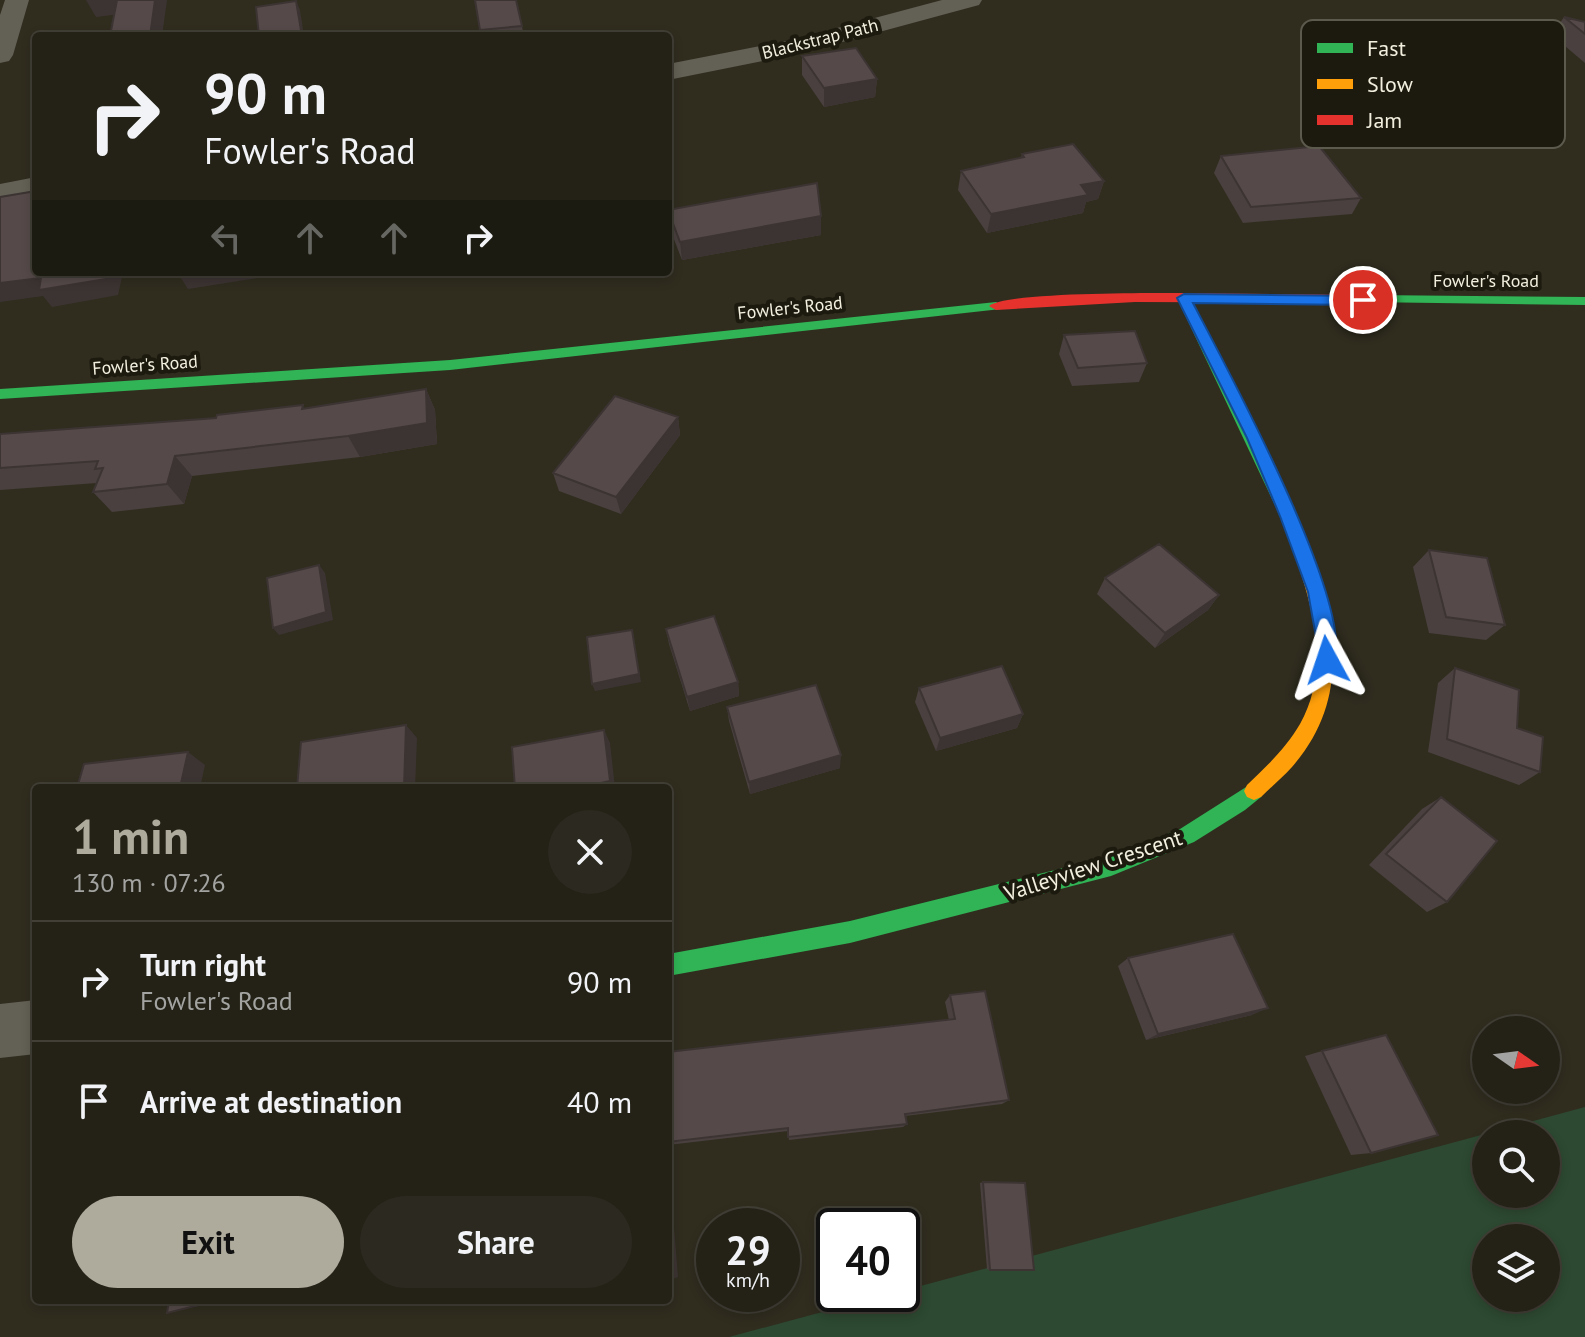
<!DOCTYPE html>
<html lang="en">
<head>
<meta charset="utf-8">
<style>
  :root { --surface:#242217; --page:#2c2a20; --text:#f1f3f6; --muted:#a3a4a1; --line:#413f36; --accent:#aeab9c }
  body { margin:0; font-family:"PT Sans",sans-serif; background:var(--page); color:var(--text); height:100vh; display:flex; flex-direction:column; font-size:30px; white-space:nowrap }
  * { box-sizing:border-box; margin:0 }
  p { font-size:26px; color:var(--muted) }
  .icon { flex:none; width:44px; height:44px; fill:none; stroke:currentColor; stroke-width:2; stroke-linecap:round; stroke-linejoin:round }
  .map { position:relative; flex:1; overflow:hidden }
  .details { position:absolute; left:32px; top:784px; width:640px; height:520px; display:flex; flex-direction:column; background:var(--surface); border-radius:8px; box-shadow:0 4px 12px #0003,0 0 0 2px var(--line) }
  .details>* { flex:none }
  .guide { position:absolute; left:32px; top:32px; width:640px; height:244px; border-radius:8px; box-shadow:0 4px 12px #0003,0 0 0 2px var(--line); background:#242217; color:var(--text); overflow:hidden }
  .needle { width:52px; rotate:104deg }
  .fabs { position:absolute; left:1472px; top:1016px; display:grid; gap:16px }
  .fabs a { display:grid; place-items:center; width:88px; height:88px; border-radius:50%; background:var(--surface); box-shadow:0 4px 12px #0003,0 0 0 2px var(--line); font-size:40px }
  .speed { position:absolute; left:696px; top:1208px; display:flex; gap:16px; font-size:40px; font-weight:700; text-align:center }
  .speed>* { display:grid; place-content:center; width:104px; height:104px; border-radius:50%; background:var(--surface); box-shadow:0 4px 12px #0003,0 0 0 2px var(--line); line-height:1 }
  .speed small { font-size:20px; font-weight:400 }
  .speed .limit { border:4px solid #111; border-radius:12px; background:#fff; color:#111 }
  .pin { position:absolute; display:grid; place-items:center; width:68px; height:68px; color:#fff; margin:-34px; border:4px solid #fff; border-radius:50%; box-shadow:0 2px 8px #0007 }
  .me { position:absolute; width:88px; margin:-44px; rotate:355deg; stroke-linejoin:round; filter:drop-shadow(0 0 6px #0008) }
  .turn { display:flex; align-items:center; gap:28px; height:168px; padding:0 40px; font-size:36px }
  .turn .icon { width:104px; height:104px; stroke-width:2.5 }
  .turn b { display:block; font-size:56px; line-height:68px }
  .lanes { display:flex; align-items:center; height:76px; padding:0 40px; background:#0003; justify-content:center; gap:40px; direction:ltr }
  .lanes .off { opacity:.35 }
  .round { display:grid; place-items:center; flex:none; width:84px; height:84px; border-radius:42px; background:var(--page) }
  .overview { display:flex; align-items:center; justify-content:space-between; height:136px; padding:0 40px }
  h1 { font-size:48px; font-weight:700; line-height:60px; color:var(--accent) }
  .button { display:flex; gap:16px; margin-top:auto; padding:16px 40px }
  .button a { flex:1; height:92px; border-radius:48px; background:var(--accent); color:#111; font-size:32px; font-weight:700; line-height:92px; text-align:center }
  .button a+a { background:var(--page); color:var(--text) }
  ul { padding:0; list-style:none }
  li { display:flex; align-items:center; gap:24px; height:120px; padding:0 40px; border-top:2px solid var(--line) }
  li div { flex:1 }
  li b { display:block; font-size:30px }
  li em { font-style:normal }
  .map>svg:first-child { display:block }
  .green { fill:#2d4931; fill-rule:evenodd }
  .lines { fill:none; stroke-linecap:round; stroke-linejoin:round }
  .street { fill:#636055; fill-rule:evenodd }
  .fast { fill:#30b455; fill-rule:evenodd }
  .slow { fill:#ff9f0a; fill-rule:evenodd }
  .jam { fill:#e5322d; fill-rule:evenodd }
  .wall { fill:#49403f }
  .shaded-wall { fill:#3c3433 }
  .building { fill:#554a49; stroke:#3c3433; stroke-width:2 }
  .route { fill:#1a73e8; stroke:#114b97; stroke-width:2 }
  .labels { text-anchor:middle; stroke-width:8; stroke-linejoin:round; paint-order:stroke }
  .far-street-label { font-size:18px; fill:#f2efdf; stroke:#1c1a0e }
  .street-label { font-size:22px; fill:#f2efdf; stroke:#1c1a0e }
  .key { fill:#1c1a0e; stroke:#5c5a4d; stroke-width:2 }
  .key-label { font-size:22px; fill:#f2efdf }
</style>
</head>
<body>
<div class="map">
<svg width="1585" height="1337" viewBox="0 0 1585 1337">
  <rect width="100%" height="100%" fill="#302d1f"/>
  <path class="green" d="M1585,1107V1337H729L889,1294H902V1291ZM1486,1134H1546V1194H1486ZM1486,1238H1546V1298H1486Z"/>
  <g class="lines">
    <path class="street" d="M5,0H29L13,55L9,61L0,63V15Z
      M942,0H982L979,5L798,54L668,80V64L796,39Z
      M36,177V195L0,202V184Z
      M36,1000V1054L0,1058V1004Z"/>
    <path class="fast" d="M1184,294L1191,298L1296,516L1294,520L1288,522L1280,516L1177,298Z
      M1370,295L1585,297V305L1365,302L1363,299Z
      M996,302L1003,306L1001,309L450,370L0,399V389L450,360Z
      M1254,782L1261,785L1264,791L1261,797L1245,810L1194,842L1111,876L850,943L668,976V954L850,921L1111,856L1180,829Z"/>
    <path class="slow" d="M1288,510L1296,516C1330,601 1360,689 1292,767C1282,778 1271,787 1261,797L1254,800L1247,797L1244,791L1247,785C1267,766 1286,748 1300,724C1337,659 1304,579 1280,516Z"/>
    <path class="jam" d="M1182,293L1370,295L1377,299L1370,303L1135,302L996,310L989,306C1006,292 1151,293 1182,293Z"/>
  </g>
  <path class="wall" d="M516,0L524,36H482L480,30Z
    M1564,17L1585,22V63L1552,35Z
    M802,56L877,79L875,97L824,107L802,75Z
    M1022,154L1104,181L1098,199L1086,202L1083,213L987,233L958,190L961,171L1021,158Z
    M1221,156L1361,198L1352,214L1243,223L1214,173Z
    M668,210L821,216V235L682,260L670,229Z
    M1064,335L1147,363L1139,382L1072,386L1059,354Z
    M426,389L435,410L437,444L360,457L192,476L184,504L112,512L93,492L97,483L0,490V434L216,418L305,409Z
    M678,417L680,435L621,514L559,491L553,473Z
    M1429,550L1505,625L1486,640L1429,633L1413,567Z
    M1105,578L1219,595L1208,610L1155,648L1097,594Z
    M666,629L738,682L739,696L690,711L669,644Z
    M1455,668L1517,728L1540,772L1519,785L1428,752L1438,683Z
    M919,688L1023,714L1017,728L936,751L915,702Z
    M727,707L840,768L750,794L729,721Z
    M1441,797L1447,902L1427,912L1369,865L1422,809Z
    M1128,958L1252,1015L1146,1040L1118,966Z
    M950,995L1009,1100L1002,1104L905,1116L907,1124L903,1127L789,1140L788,1131L668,1145V1052L949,1020L945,1002Z
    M1322,1051L1371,1153L1351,1155L1305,1056Z
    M983,1182L990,1270L987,1269L980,1183Z"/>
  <path class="shaded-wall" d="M86,0H121L128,13L96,17Z
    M155,0H167L162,36H150Z
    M296,1L300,10L304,36H302Z
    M877,79L875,97L824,107V88Z
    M1104,181L1098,199L1086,202L1083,213L987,233L991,214L1081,185Z
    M821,216V235L682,260L680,242Z
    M108,272H123L118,295L52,307L43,296L0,302V283Z
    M177,272H270V276L188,289Z
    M426,389L435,410L437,444L360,457L348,436Z
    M678,417L680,435L621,514L616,497Z
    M175,456L192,476L184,504L167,484Z
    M319,565L325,573L333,620L279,635L273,628Z
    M1219,595L1208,610L1155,648L1165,633Z
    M632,630L641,682L595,691L592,684Z
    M738,682L739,696L690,711L687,697Z
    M1023,714L1017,728L936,751L940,738Z
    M406,725L417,738L415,788H404Z
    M604,730L610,743L615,788H579Z
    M188,752L205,765L200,788H180Z
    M841,755L840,768L750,794L749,782Z
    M1268,1008L1252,1015L1146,1040L1158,1034Z
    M668,1190H671L678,1277L673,1279L668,1214Z
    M219,1300H224L167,1313Z"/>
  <path class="building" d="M117,0H155L150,36H110Z
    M475,0H516L522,26L480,30Z
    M296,1L302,36H259L256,7Z
    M1564,17L1585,22V34Z
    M856,48L877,79L824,88L802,56Z
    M1073,144L1104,181L1081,185L1088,195L991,214L961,171L1024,157L1022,154Z
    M1319,146L1361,198L1251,207L1221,156Z
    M817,183L821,216L680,242L668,210Z
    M36,191V272H108L106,279L39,290L41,278L0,283V197Z
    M1135,331L1147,363L1078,368L1064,335Z
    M426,389L427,423L348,436L175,456L167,484L93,492L103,468L95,469L98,461L0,468V434L216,418L217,415L303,405L302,409Z
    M615,396L678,417L616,497L553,473Z
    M1159,544L1219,595L1165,633L1105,578Z
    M1429,550L1487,558L1505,625L1446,617Z
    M319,565L326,612L273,628L267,578Z
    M714,616L738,682L687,697L666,629Z
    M632,630L639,674L592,684L587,637Z
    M1002,666L1023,714L940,738L919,688Z
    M1455,668L1519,690L1517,728L1543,737L1540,772L1447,739Z
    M816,685L841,755L749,782L727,707Z
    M406,725L404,788H297L301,742Z
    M604,730L610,781L579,788H515L512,747Z
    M188,752L180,788H77L84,764Z
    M1441,797L1497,841L1447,902L1386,854Z
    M1233,934L1268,1008L1158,1034L1128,958Z
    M985,991L1009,1100L905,1114L907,1124L788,1137V1128L668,1142V1052L955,1019L950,995Z
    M1386,1035L1438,1135L1371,1153L1322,1051Z
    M983,1182L1025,1183L1034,1270H990Z
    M668,1214L673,1279L668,1280Z
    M169,1300H219L167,1313Z"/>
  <path class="route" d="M1184,294L1363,296L1370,300L1363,305L1193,303C1223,361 1359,611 1333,665H1321L1308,592L1280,516L1247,438L1177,298Z"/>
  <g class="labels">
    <g class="far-street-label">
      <text transform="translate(820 39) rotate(-14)" y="6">Blackstrap Path</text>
      <text x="1486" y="287">Fowler's Road</text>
      <text transform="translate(790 308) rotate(-6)" y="6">Fowler's Road</text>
      <text transform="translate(145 365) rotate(-4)" y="6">Fowler's Road</text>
    </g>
    <g class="street-label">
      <text transform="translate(1093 865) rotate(-18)" y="8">Valleyview Crescent</text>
    </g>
  </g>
  <rect x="1301" y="20" width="264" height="128" rx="12" class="key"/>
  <rect x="1317" y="43" width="36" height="10" fill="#30b455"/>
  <rect x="1317" y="79" width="36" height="10" fill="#ff9f0a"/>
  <rect x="1317" y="115" width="36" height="10" fill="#e5322d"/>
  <g class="key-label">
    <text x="1367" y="56">Fast</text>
    <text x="1367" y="92">Slow</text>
    <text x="1367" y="128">Jam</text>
  </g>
</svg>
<div class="fabs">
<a><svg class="needle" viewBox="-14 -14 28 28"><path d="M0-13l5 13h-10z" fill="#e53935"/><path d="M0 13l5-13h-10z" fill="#a3a4a1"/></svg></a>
<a><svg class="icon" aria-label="search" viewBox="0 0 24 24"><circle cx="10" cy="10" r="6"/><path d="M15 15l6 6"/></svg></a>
<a><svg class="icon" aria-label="layers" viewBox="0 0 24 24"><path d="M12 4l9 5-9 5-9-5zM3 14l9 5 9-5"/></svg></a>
</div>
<div class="speed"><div>29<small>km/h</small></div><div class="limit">40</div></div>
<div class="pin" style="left:1363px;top:300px;background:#d93025"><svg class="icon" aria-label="arrive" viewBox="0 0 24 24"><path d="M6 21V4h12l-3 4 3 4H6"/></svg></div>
<svg class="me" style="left:1327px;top:660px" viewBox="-20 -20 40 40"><path d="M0-17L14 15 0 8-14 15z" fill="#1a73e8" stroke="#fff" stroke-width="4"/></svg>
<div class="guide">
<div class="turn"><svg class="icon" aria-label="right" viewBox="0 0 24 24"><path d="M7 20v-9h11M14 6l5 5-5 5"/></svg><div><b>90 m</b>Fowler's Road</div></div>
<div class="lanes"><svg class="icon off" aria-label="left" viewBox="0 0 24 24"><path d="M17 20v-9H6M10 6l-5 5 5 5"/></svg><svg class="icon off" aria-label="ahead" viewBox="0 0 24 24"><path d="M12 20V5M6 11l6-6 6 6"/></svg><svg class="icon off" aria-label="ahead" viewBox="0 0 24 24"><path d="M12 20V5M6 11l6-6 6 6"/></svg><svg class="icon" aria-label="right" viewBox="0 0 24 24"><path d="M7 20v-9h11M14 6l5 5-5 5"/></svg></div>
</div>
<section class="details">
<div class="overview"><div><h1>1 min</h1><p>130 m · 07:26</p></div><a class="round"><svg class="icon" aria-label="close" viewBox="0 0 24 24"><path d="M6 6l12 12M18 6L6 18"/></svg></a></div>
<ul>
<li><svg class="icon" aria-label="right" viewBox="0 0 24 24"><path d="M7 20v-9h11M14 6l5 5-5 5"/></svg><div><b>Turn right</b><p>Fowler's Road</p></div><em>90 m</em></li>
<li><svg class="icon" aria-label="arrive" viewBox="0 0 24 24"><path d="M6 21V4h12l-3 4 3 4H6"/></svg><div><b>Arrive at destination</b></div><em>40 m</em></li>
</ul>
<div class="button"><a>Exit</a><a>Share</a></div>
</section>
</div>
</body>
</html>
